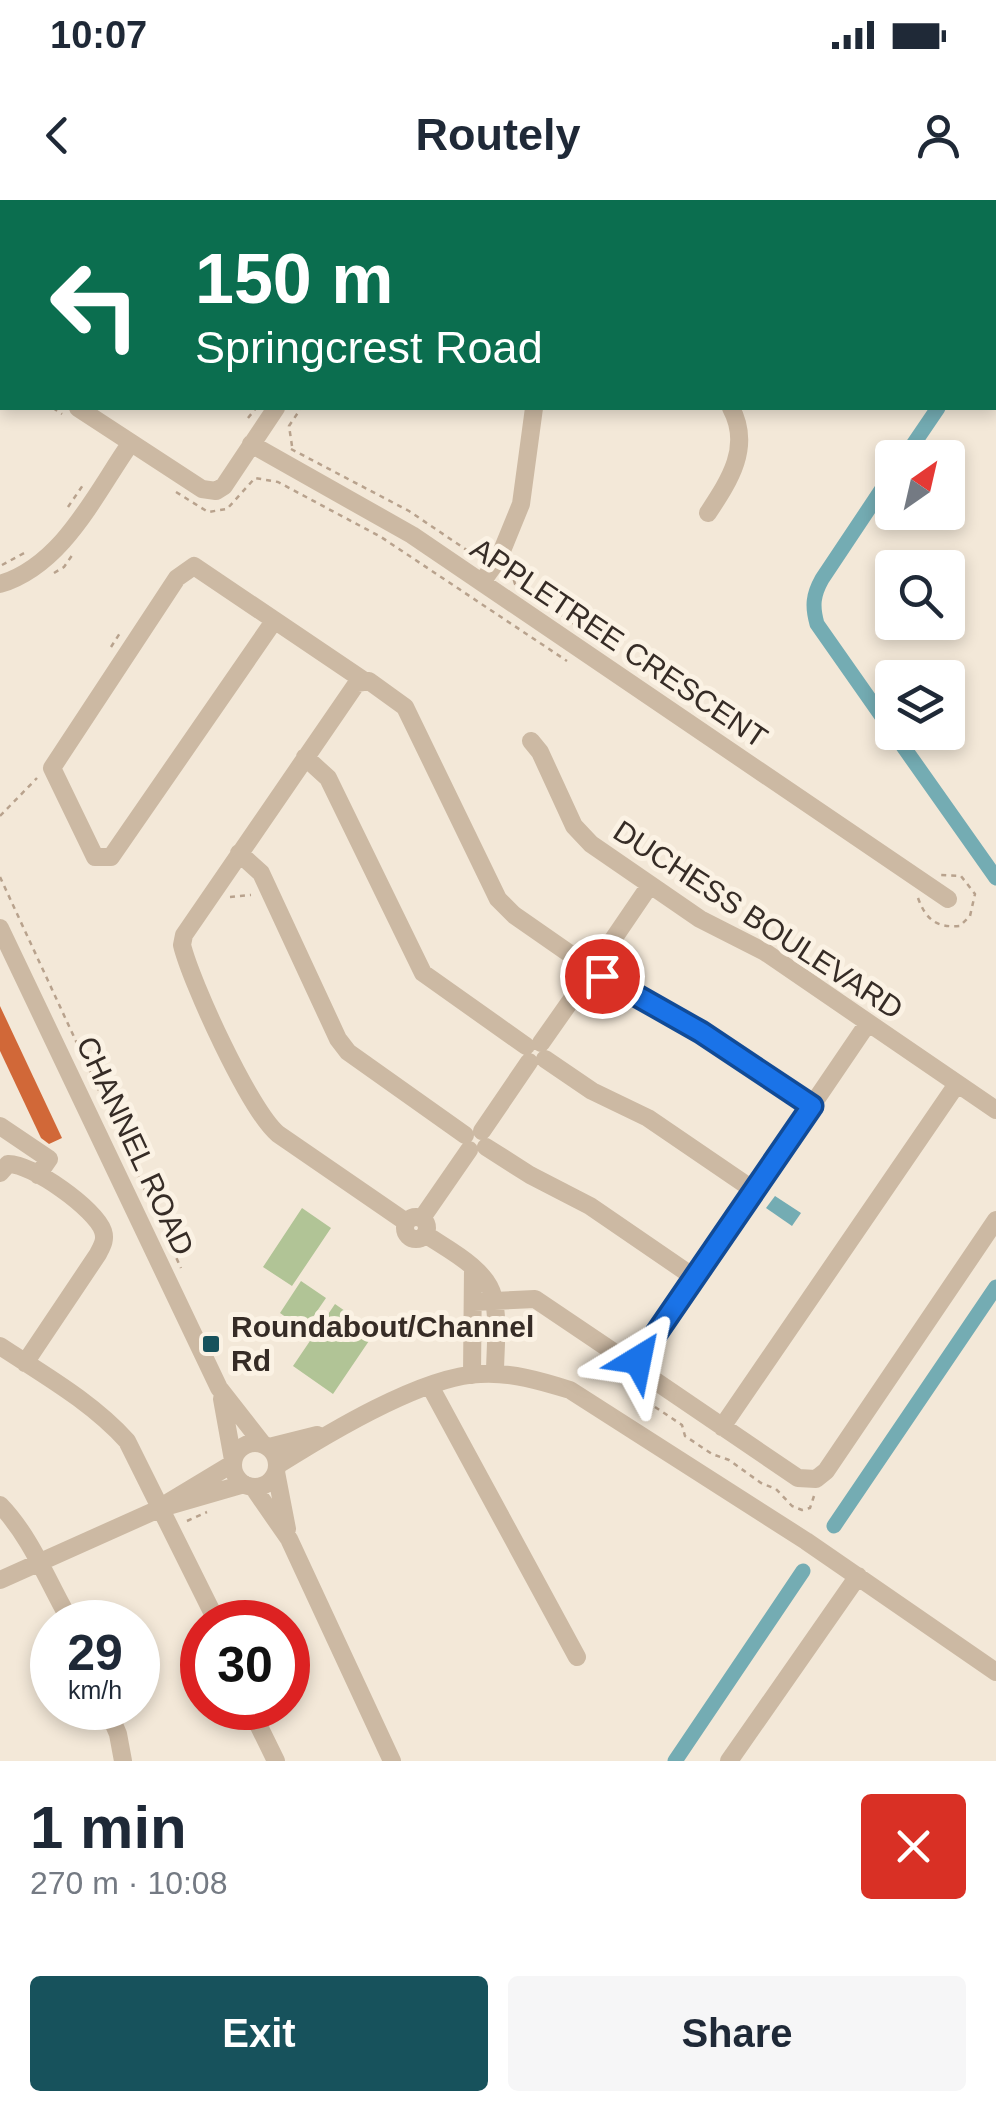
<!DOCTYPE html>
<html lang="en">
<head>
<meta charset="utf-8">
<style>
  :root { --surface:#fff; --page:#f6f6f7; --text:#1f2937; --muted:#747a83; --accent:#17525c }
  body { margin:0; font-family:Helvetica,sans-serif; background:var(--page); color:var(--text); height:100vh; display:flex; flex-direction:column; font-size:38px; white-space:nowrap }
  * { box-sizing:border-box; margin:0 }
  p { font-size:32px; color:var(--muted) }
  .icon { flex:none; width:55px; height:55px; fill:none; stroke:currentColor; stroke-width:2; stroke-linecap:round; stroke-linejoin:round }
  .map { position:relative; height:1561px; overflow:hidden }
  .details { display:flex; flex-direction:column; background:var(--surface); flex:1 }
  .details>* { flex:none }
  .top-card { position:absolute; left:0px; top:0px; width:998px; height:210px; box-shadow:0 5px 15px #0003; background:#0b6e4f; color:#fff; overflow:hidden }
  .needle { width:65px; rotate:34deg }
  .tools { position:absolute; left:875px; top:240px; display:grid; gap:20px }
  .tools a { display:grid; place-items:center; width:90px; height:90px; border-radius:10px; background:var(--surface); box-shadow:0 5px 15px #0003; font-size:50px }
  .speed { position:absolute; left:30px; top:1400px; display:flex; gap:20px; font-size:50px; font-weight:700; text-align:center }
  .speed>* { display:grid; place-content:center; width:130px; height:130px; border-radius:50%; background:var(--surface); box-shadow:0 5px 15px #0003; line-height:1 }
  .speed small { font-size:25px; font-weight:400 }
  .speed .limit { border:15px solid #d22; background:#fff; color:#111 }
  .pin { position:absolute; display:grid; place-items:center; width:85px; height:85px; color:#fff; margin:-42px; border:5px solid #fff; border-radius:50%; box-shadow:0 2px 10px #0007 }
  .me { position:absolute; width:110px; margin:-55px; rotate:35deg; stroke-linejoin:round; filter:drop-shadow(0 0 8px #0008) }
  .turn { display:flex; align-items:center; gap:35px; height:210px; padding:0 30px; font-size:45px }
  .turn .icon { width:130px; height:130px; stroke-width:2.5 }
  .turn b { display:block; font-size:70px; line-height:85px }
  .round { display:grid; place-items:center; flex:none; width:105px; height:105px; border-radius:10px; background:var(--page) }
  .head { display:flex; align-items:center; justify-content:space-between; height:170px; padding:0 30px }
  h1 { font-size:60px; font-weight:700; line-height:75px }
  .cta { display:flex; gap:20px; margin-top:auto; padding:20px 30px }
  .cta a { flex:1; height:115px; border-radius:10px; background:var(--accent); color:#fff; font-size:40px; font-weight:700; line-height:115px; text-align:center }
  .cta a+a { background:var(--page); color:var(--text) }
  .status { display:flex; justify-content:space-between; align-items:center; height:70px; padding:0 50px; background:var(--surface); direction:ltr }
  .status svg { height:28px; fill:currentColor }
  header { display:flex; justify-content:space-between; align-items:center; height:130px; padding:0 30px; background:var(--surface); font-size:45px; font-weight:700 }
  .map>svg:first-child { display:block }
  .green { fill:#b1c496 }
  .water { fill:#74acb3 }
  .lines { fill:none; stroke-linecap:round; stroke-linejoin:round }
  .canal { stroke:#74acb3; stroke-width:15 }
  .building { fill:#d16838 }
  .path { stroke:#b8a28d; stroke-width:2.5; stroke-dasharray:5 5; stroke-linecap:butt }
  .minor { stroke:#ccb9a3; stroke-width:18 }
  .route-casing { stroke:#114b97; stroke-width:25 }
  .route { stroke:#1a73e8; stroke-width:18 }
  .poi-dot { fill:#17525c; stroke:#fbf2e4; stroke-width:4 }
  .labels { text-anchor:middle; stroke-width:10; stroke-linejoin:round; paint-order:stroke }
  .street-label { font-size:30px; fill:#362c26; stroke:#fbf2e4 }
  .poi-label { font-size:30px; font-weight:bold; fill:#362c26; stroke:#fbf2e4; text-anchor:start }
</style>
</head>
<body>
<div class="status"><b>10:07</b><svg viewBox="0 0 49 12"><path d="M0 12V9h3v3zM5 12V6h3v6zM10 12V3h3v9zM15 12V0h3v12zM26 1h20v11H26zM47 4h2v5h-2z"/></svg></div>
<header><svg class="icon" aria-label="back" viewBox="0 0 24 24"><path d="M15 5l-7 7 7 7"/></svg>Routely<svg class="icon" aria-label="person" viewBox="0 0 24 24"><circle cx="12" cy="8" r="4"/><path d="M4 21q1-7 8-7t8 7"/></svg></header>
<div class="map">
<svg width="996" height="1561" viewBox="0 0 996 1561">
  <rect width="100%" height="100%" fill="#f3e8d8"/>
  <path class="green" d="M302,1008L331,1028L292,1086L263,1067Z
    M301,1081L326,1098L304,1130L280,1113Z
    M335,1104L375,1132L333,1194L293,1166Z"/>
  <path class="water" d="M775,996L801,1013L792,1026L766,1008Z"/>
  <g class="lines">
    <path class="canal" d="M995,123L996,121
      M904,258L938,208
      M892,274L822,379C813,395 812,406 817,424L892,531
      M893,532L996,678
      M834,1326L996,1087
      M675,1561L803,1371"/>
  </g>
  <path class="building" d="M0,806L62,938L49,944L41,938L0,851Z"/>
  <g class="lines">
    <path class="path" d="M758,0L761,2
      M176,2L178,0
      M390,2L392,0
      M440,2L442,0
      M671,2L673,0
      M948,2L950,0
      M0,99L2,103
      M0,149L2,152
      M53,208L62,214
      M248,218L256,208
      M292,246L289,226L301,208
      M291,249L409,311L477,357
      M176,292L208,312L227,309L255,278L278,282L381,337L567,461
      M68,307L83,285
      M2,365L26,352
      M511,370L515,384L592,436
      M54,373L64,367L73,354
      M111,447L120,433
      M0,616L37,578
      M0,677L181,1068
      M230,697L251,695
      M918,698C926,720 937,728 960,726L970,716L975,694L961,676L940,675
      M644,1192L646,1201L682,1225L685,1236L712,1254L729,1260L761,1283L776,1289L792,1306L802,1310L810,1308L814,1296
      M187,1321L207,1312"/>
    <path class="minor" d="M789,0L792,2
      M413,2L415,0
      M652,2L654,0
      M929,2L931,0
      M0,128L2,132
      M78,208L202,289L216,291L224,286L276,208
      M251,244L412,335L948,699
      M708,313C729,281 752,247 731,208
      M482,382L499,358L521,304L534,208
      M0,384C63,365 95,294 130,244
      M274,421L111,657H95L52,568L177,378L194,366C250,404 306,442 363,480
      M531,541L540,552L574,626L591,644L700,719L765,752L996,910
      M305,557L328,578L423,773L526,846
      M239,653L261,673L338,839L348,852L465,935
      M0,728L219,1188L262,1243
      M599,760L650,685
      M602,776L701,832L812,907
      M541,843L586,779
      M545,859L592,891L648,918L755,991
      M0,926L49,959L38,975
      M482,931L529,862
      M486,947L530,975L590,1006L695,1078
      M0,973L8,964C31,963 96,1009 103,1031C106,1040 102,1046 98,1054L25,1163
      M405 1028a11 11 0 1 1 22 0a11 11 0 1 1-22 0Z
      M422,1018L469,950
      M406,1022L278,934C250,911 191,782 182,745L184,735L357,483L369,481L405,507L498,699L514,715L583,763
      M425,1034C447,1049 486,1068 493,1096C499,1120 495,1150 495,1174
      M474,1102L535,1099L624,1159L639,1160L868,823
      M0,1146C44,1175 92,1202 127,1241L217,1422
      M635,1162L651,1178L798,1278L816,1279L826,1271L996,1020
      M472,1175L473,1068
      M430,1186L577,1457
      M222,1199L233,1260
      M722,1227L957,884
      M233 1265a22 22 0 1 1 44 0a22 22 0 1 1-44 0Z
      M269,1247L317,1235
      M278,1265C327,1234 422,1176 480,1174C511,1172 541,1181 570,1190L806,1341L996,1472
      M276,1272L287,1329
      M253,1287L289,1339L392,1561
      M169,1302L232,1264
      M0,1305C32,1338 48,1383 71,1422
      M0,1380L161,1308L244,1284
      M107,1508L118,1534L123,1561
      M250,1508L276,1561
      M729,1561L858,1376"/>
  </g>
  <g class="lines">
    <defs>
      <path id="route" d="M602,776L701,832L812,906L638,1160"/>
    </defs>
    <use href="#route" class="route-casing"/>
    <use href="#route" class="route"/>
  </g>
  <rect class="poi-dot" x="201" y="1134" width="20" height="20" rx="5"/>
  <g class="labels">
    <g class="street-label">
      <text transform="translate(619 443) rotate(34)" y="10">APPLETREE CRESCENT</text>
      <text transform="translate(758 720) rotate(33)" y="10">DUCHESS BOULEVARD</text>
      <text transform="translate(135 946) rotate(65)" y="10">CHANNEL ROAD</text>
    </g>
    <g class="poi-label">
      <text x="231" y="1137">Roundabout/Channel<tspan x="231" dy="34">Rd</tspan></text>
    </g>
  </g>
</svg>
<div class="tools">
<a><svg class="needle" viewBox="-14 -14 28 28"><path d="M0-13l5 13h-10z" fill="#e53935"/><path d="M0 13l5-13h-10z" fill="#747a83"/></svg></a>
<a><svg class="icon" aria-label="search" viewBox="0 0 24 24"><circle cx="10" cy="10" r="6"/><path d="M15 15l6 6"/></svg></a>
<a><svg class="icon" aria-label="layers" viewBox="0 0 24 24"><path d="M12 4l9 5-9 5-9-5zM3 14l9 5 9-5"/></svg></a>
</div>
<div class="speed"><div>29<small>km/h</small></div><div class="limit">30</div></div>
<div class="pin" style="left:602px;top:776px;background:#d93025"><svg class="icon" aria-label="arrive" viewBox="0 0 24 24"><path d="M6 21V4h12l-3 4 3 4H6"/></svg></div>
<svg class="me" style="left:638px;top:1160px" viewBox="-20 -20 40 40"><path d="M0-17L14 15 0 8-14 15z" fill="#1a73e8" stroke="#fff" stroke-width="4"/></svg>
<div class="top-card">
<div class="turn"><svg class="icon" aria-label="left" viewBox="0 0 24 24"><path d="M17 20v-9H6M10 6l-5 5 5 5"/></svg><div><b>150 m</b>Springcrest Road</div></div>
</div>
</div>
<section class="details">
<div class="head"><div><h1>1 min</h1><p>270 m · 10:08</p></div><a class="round" style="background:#d93025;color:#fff"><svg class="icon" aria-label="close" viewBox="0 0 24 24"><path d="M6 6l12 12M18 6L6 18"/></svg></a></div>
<div class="cta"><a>Exit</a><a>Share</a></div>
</section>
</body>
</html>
